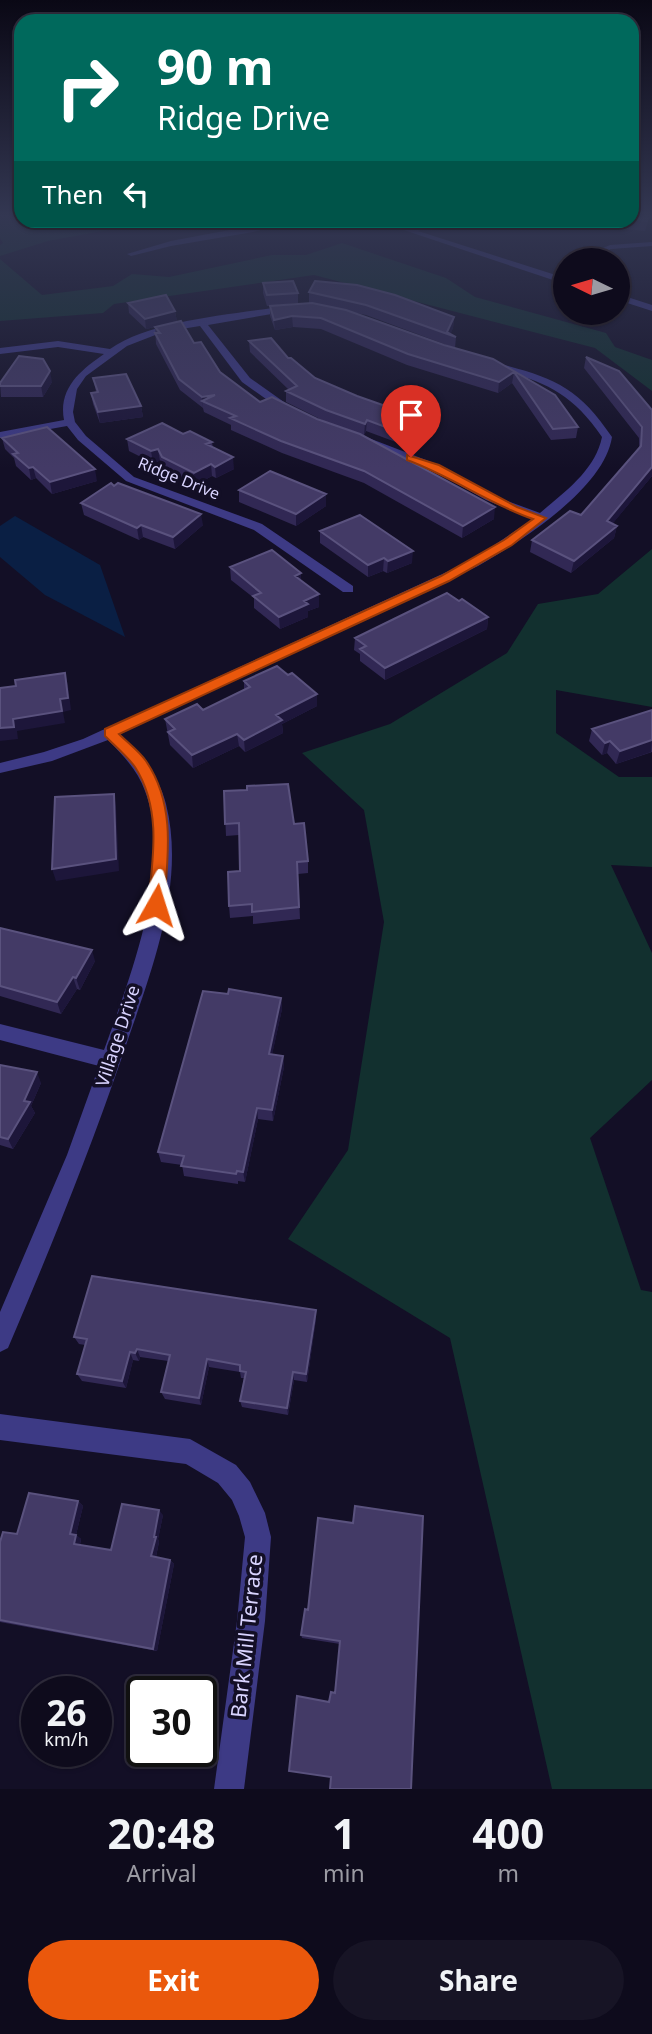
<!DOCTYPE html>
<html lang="en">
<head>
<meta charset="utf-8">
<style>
  :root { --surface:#0e0b1c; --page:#171425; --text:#f1f3f6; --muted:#9b9ba3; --line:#2e2b3b; --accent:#ea580c }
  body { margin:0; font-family:"Noto Sans",sans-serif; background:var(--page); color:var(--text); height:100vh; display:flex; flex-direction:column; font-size:26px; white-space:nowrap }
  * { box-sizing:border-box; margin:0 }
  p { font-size:23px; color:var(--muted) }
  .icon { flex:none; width:38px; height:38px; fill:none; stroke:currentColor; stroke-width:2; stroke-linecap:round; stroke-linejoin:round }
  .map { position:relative; height:1789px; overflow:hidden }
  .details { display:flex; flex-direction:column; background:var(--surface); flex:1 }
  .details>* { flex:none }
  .top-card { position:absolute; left:14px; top:14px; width:625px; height:214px; border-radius:21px; box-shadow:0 2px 5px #0004,0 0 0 2px var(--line); background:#00695c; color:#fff; overflow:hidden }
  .needle { width:46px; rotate:275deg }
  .tools { position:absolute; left:553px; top:248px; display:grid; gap:14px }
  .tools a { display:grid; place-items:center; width:77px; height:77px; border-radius:50%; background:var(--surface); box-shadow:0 2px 5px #0004,0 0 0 2px var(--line); font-size:35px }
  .speed { position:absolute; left:21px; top:1676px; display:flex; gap:14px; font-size:35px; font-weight:700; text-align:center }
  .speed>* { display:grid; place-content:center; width:91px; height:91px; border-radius:50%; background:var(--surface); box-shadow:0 2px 5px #0004,0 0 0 2px var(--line); line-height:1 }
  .speed small { font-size:18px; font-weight:400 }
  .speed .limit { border:4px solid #111; border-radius:10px; background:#fff; color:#111 }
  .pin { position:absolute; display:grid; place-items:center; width:60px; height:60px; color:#fff; margin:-72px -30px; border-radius:50% 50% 50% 0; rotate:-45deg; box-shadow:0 0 7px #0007 }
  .pin .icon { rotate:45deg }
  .me { position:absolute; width:77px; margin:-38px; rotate:6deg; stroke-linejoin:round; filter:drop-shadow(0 0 5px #0008) }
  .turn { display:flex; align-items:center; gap:24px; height:147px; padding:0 28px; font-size:32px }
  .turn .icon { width:91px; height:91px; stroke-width:2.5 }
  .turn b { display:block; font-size:49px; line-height:60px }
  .then { display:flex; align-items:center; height:66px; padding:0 28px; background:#0003; gap:14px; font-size:26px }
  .eta { display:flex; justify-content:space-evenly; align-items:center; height:119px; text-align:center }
  .eta b { font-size:42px; font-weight:700; line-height:49px }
  .button { display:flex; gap:14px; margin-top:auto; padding:14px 28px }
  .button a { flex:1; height:80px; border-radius:42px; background:var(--accent); color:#fff; font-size:28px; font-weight:700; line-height:80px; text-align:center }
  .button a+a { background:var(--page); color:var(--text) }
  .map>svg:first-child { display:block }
  .green { fill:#12302f }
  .water { fill:#0a1f44 }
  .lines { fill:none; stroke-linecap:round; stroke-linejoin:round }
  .minor { fill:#3d3a85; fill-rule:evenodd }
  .wall { fill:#312854 }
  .shaded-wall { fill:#1d163a }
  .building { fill:#433a66; stroke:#5a527e; stroke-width:2 }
  .route { fill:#ea580c; stroke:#983908; stroke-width:2 }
  .labels { text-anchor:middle; stroke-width:7; stroke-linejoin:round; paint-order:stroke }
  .far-street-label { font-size:16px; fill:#d9d4ff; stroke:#130f26 }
  .street-label { font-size:18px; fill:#d9d4ff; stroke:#130f26 }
  .near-street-label { font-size:21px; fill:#d9d4ff; stroke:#130f26 }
</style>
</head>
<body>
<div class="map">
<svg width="652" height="1789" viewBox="0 0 652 1789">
  <rect width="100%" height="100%" fill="#130f26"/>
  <path class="green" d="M0,218H21V220L157,221L48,241L0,256V245L3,243L0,238Z
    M342,243L446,278L475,297L606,333L615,347L652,360V391L595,348L314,275L114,304L103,313L0,321V259L42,295L113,286L132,274L169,277L272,255H306Z
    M652,549V707L556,690V733L619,777H652V867L611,865L652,953V1080L590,1138L641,1290L652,1292V1789H552L450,1338L288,1239L348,1150L384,922L364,810L302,753L390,724L507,653L538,604L598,594Z"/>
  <path class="water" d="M15,516L100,565L125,637L45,595L0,557V526Z"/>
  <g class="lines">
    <path class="minor" d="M283,220H297L253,232L171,246L131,256L127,254L171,241Z
      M374,220C387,220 397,227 409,228C420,228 432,220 444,220L418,231L565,278V284Z
      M652,242V246L611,249L585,261H573L610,245Z
      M618,294L652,305V311L618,300Z
      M292,305L295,306V310L208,325L250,378L291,407V411H283L242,382L200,326L163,332L127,346L86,376L77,389L73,412L75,422L86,436L134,477L262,524L353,586V592H343L254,530L126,481L78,440L67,426L0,438V432L64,420C58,388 81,370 104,354L58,347L0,354V348L58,341L110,349C153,319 240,314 292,305Z
      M493,362C552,377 577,385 612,437C604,489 521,541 478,566L120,734C140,754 159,776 166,804C187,888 148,979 122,1057C88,1156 49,1252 8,1348L0,1352V1312L67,1155L99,1066L0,1040V1024L104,1050C130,978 174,866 145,791C138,771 123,755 108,740L52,761L0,773V763L44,752L83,739L451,570L487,550L533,519L486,500L431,469L358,441V437H366L439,465L494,496L540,513L547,507C570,488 596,467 602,437C570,390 542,381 490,367V363Z
      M0,1414L190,1439L236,1465L250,1482L265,1513L271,1537L265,1621L244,1789H214L237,1621L245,1537L239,1516L232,1500L218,1483L186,1464L0,1440Z"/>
  </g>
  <path class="wall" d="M632,218H649L645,231L626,229L627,220H632Z
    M263,283L298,293V303L267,306L263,293Z
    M309,292L454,317L453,328L450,334L456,337L455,348L366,315L351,312L444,345L493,359L555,395L578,427L576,438L551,440L512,383L498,393L407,365L321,329L293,327L275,330L270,316V306L316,304L309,303Z
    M128,303L175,311L177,322L146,329L129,313Z
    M155,327L194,343L220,372L260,402L494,519L462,538L364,483L282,453L231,430V425L204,412L203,408L180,390L156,344Z
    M249,341L288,358L315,378L433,434L412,448L366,431L364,435L326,422L286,402V391L289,390L250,352Z
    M586,357L652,410V476L612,524L617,526L614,538L571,573L530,552L532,540L581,515L639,449V438L584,368Z
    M93,378L141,406L143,417L100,423L93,404L91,393L96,392Z
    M52,382L43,397H1L0,383Z
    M183,434L212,442L213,448L234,469L216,478L212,476L195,485L163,468L160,461L153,463L129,451L127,439Z
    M2,438L97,481L52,494L36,478L31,480L16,466L14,458L5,449Z
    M114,486L203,525L175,549L143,537L139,540L84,515L81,503Z
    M239,490L326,506L296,526L239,502Z
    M320,531L412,563L387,573L383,571L368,577L320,543Z
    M230,567L301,573V581L319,607L308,611V617L280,629L254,608V598L231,580Z
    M459,601L488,617L487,629L385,680L360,661V654L354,650L355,638Z
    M244,681L317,706L282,724L283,733L245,752L239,746L193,768L170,745L165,719L203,710L244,690Z
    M652,710V752L616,764L607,753L602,755L589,741L592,729Z
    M224,791L294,824L308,861V873L298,874L300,919L253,924V916L230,918L229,906L240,871L239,835L226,836Z
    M0,928L95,961L80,990L77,989L61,1014L0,996Z
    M228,994L281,998L282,1009L272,1054L283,1056L284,1067L273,1121L258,1119L245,1182L238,1181V1184L184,1176L182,1165L161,1162L158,1152Z
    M0,1065L41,1083L31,1106L35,1113L13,1149L0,1145Z
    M316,1319L307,1382L294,1380L288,1415L242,1407L240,1401L244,1378H241L240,1372L209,1367L201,1405L165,1399L161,1392L168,1361L140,1357L139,1361L133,1360L126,1388L82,1381L77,1374L85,1345L79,1344L74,1337Z
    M78,1501L83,1506L76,1535L81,1539L80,1545L111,1550L163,1515L158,1539L159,1542L156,1557L170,1560L174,1564L157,1651L0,1622V1542L17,1534Z
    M318,1518L411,1789L330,1777L329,1702L335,1693L340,1644L302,1638L301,1635L308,1610Z"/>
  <path class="shaded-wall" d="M175,311L177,322L146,329L145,319Z
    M292,316L293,327L275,330L274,320Z
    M454,317L453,328L450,335L447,332Z
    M50,371L52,382L43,397L41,386Z
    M514,372L512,383L498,393L499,382Z
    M215,395L202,401L203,408L202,397Z
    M141,406L143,417L100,423L98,412Z
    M367,420L366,431L364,435L365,424Z
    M434,423L433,434L412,448V437Z
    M158,449L160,461L153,463L151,451Z
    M233,457L234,469L216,478L215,467Z
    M211,464L212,476L195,485L194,473Z
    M33,467L36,478L31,480L29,468Z
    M652,467V476L605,533L607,521Z
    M95,469L97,481L52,494L50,482Z
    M326,494V506L296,526V514Z
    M495,507L494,519L462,538L463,526Z
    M201,514L203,525L175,549L173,537Z
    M141,525L143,537L139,540L137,528Z
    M617,526L614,538L571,573L574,561Z
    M413,551L412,563L387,573L388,561Z
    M384,558L383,571L368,577V565Z
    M301,573V585L295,576Z
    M319,594V607L308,611V617L280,629L279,617L304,601Z
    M488,617L487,629L385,680V668Z
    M65,673L68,685L71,710L63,712L65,723L17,731L18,739L0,741V728L13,719L60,699Z
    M317,694V706L282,724L283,733L245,752L244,740L276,715Z
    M237,734L239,746L193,768L192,755Z
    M652,740L651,752L616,764L620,751Z
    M610,741L607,753L602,755L605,743Z
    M114,794L116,806L119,871L56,881L52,869Z
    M92,950L95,961L80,990L76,978Z
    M73,977L77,989L61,1014L57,1002Z
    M281,998L282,1009L270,1065L269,1054Z
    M283,1056L284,1067L273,1121L272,1110Z
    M37,1072L41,1083L31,1106L35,1113L13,1149L8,1139Z
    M257,1108L258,1119L245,1182L243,1172Z
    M316,1310V1319L307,1382L306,1374Z
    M137,1349L140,1357L139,1361L135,1353Z
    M130,1352L133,1360L126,1388L122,1381Z
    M207,1359L209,1367L201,1405L199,1398Z
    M293,1372L294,1380L288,1415L287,1408Z
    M78,1501L83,1506L75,1539L70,1534Z
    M159,1510L163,1515L158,1539L159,1542L155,1561L151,1556L154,1537Z
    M76,1535L81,1539L79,1549L74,1544Z
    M170,1560L174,1564L157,1651L153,1649Z"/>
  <path class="building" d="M632,218H648L647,221L632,219Z
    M293,281L298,293L267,295L263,283Z
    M315,281L357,285L395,295L454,317L447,332L456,337L366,305L309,292Z
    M166,295L175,311L145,319L128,303Z
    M312,303L346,310L444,345L493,359L555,395L578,427L553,429L514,372L499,382L408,354L321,318L292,316L274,320L270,306Z
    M181,321L194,343L201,342L220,372L260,402L272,397L317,419L360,434L495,507L463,526L364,471L281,441L230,418L236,416L202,401L215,395L202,397L179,379L155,333H160L155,327Z
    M271,338L288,358H291L315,378L357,396L434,423L412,437L367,420L365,424L326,410L286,391L297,386L249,341Z
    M19,356L43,359L50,371L41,386H0V383Z
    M586,357L619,371L652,410V467L607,521L617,526L574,561L532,540L570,511L581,515L641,446L642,427Z
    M126,374L141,406L98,412L91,393L98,392L93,378Z
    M162,423L183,434L190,431L212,442L206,444L233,457L215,467L211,464L194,473L162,457L158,449L151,451L127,439Z
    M47,427L95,469L50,482L33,467L29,468L13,454L18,453L2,438Z
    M270,471L326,494L296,514L239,490Z
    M111,483L114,486L118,483L201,514L173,537L141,525L137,528L81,503Z
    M360,515L413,551L388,561L384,558L368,565L320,531Z
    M272,550L301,573L295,576L319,594L304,601L308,604L279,617L253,596L261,593L230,567Z
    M447,593L459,601L462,599L488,617L385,668L360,649L366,646L355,638Z
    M277,666L288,675L292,673L317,694L276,715L282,720L244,740L237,734L192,755L168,732L175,729L165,719L197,704L203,710L250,687L244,681Z
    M65,673L68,698L60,699L62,711L13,719L14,727L0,728V688L16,686L15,680Z
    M652,710V740L620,751L610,741L605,743L592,729Z
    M288,784L294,824L304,823L308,861L297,862L299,907L252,912V904L229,906L228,872L240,871L239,823L225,824L224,791L247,790V786Z
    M114,794L116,859L52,869L55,797Z
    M0,928L92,950L76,978L73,977L57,1002L0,986Z
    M229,989L281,998L269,1054L283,1056L272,1110L257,1108L243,1172L237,1171L236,1174L181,1166L184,1156L158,1152L203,991L228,994Z
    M0,1065L37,1072L24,1101L30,1102L8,1139L0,1137Z
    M92,1276L316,1310L306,1374L293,1372L287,1408L240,1401L246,1372L240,1371V1365L207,1359L199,1398L161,1392L170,1355L137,1349L135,1353L130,1352L122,1381L77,1374L87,1339L74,1337Z
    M29,1493L78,1501L70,1534L76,1535L74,1544L111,1550L122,1504L159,1510L154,1537H156L151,1556L170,1560L153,1649L0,1620V1542L3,1532L17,1534Z
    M355,1506L423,1516L411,1789H330L331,1777L289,1771L297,1696L329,1702L331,1692L335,1693L340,1641L301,1635L305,1609L308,1610L318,1518L353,1523Z"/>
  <linearGradient id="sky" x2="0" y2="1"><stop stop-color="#0a0815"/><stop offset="0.46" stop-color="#333752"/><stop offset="1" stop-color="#333752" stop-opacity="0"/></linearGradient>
  <rect width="652" height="469" fill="url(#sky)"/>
  <path class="route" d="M407,455L439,465L517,507L546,518L512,545L449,581L119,734C128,743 139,751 146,761C176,805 168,856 164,905L162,910H151L148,905C153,859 162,809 135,767C127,756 115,746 105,736V729L441,576L504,540L533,519C489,504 451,476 407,460Z"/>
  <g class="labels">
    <g class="far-street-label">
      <text transform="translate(179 478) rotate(22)" y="6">Ridge Drive</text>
    </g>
    <g class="street-label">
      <text transform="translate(118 1036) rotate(-72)" y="6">Village Drive</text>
    </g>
    <g class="near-street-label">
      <text transform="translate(247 1636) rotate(-84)" y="7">Bark Mill Terrace</text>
    </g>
  </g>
</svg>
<div class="tools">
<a><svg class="needle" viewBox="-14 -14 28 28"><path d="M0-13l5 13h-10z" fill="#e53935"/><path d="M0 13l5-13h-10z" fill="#9b9ba3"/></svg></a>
</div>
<div class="speed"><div>26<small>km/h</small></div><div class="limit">30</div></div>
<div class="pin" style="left:411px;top:457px;background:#d93025"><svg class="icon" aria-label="arrive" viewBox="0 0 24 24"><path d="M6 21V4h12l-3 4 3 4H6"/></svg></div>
<svg class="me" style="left:156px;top:905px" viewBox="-20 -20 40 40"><path d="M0-17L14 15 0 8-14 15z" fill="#ea580c" stroke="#fff" stroke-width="4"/></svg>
<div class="top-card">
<div class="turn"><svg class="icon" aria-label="right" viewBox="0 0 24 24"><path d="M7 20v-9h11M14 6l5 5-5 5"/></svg><div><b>90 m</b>Ridge Drive</div></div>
<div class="then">Then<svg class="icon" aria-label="left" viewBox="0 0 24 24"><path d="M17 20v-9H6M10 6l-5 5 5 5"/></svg></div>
</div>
</div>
<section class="details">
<div class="eta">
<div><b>20:48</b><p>Arrival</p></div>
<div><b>1</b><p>min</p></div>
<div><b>400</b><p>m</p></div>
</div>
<div class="button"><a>Exit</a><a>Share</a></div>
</section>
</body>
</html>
